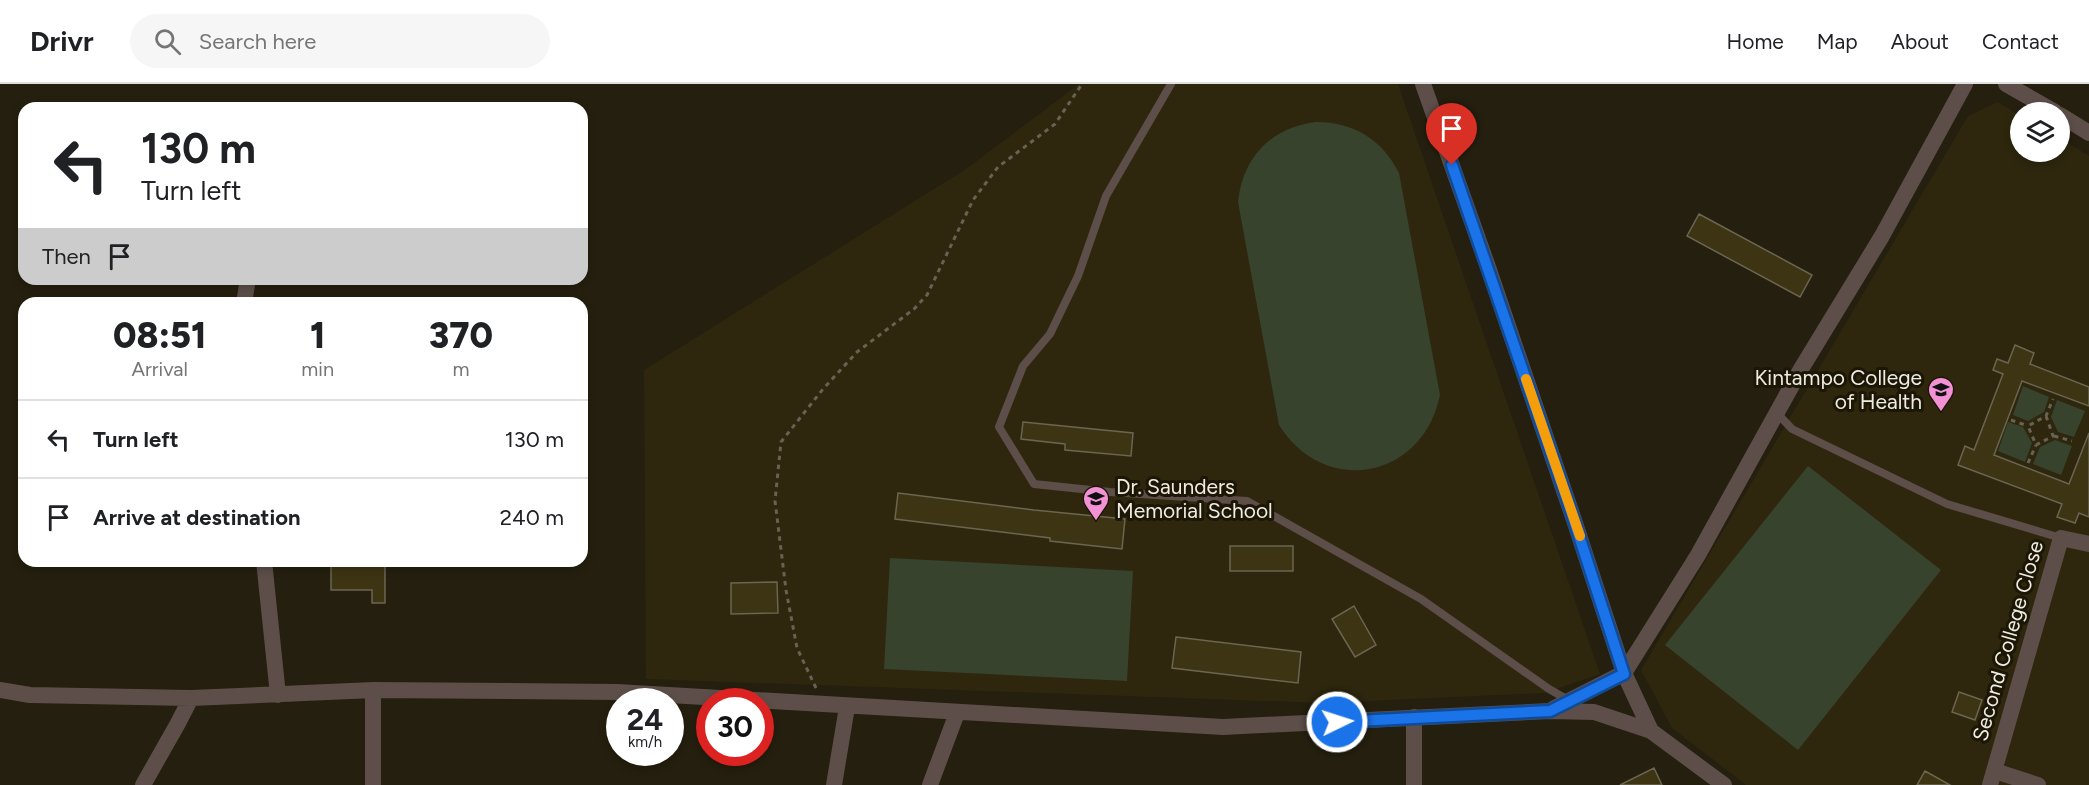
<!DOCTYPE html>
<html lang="en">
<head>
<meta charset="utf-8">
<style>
  :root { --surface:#fff; --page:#f6f6f6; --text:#202124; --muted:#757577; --line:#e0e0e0 }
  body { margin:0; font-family:Figtree,sans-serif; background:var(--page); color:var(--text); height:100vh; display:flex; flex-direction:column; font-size:22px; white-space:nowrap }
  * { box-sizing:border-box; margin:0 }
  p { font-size:20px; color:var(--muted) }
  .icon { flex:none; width:33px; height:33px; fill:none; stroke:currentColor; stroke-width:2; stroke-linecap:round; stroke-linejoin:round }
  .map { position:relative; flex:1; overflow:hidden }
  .panel { position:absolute; left:18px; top:213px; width:570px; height:270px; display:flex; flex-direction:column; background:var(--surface); border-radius:18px; box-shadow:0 3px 9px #0003 }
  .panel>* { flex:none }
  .hud { position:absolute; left:18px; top:18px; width:570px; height:183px; border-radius:18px; box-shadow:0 3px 9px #0003; background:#fff; color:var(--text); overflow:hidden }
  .controls { position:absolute; left:2010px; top:18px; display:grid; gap:12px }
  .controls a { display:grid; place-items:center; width:60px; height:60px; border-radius:50%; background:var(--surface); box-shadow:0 3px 9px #0003; font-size:30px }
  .speed { position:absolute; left:606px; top:604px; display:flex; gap:12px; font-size:30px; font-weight:700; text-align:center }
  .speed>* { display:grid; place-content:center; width:78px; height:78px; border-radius:50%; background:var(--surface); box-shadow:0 3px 9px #0003; line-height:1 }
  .speed small { font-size:15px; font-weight:400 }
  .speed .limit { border:9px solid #d22; background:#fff; color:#111 }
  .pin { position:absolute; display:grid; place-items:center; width:51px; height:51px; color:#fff; margin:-62px -26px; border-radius:50% 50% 50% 0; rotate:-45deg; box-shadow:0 0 6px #0007 }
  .pin .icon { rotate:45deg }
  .me { position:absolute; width:66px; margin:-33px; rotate:86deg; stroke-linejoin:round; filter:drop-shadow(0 0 4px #0008) }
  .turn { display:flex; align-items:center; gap:21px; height:126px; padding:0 24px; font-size:27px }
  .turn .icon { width:78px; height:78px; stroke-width:2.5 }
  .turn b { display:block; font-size:42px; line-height:51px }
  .then { display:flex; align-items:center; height:57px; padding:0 24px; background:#0003; gap:12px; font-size:22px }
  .eta { display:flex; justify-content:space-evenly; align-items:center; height:102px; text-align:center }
  .eta b { font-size:36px; font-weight:800; line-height:42px }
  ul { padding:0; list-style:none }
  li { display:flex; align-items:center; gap:18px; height:78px; padding:0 24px; border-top:2px solid var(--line) }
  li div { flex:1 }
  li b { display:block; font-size:22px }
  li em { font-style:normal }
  header { display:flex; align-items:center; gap:36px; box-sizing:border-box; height:84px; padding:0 30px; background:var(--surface); border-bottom:2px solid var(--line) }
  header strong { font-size:28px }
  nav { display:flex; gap:33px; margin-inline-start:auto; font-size:21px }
  .search { width:420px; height:54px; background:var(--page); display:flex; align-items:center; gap:15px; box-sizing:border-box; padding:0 21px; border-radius:33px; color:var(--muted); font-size:22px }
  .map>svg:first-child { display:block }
  .built { fill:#2e270e }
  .green { fill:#37432d }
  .building { fill:#3d3414; stroke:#6b6551; stroke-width:1.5 }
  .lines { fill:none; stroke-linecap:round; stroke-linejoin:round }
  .path { stroke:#676253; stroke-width:3; stroke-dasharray:4.5 4.5; stroke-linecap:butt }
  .lane { stroke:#5d4e49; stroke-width:8 }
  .street { stroke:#5d4e49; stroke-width:16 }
  .route-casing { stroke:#114b97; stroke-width:15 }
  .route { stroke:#1a73e8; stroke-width:10 }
  .slow { stroke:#f59e0b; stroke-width:10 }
  .labels { text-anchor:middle; stroke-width:6; stroke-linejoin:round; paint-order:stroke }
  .poi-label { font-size:21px; fill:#f0ece1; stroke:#1b1605; text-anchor:end }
  .street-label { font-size:21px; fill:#f0ece1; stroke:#1b1605 }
</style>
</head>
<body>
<header>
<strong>Drivr</strong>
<div class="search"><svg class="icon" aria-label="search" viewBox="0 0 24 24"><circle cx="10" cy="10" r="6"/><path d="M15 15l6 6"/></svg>Search here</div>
<nav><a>Home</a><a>Map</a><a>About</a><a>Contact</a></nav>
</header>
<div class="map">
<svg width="2089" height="701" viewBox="0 0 2089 701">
  <rect width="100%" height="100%" fill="#241f0e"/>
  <path class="built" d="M1079,0H1398L1600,590L1545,609L1323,619L646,595L644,286L966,85Z
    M1998,18L2020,32V68H2060V54L2089,72V701H1746L1672,644L1641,586L1968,32Z"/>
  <path class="green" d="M1316,38C1353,38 1382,55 1399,89L1440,311C1423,395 1325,414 1279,341L1238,118C1243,73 1270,44 1316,38Z
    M2023,302L2049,313L2044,328L2028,337L2013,331Z
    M2057,316L2085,327L2074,353L2058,348L2051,333Z
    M2008,338L2023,343L2032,359L2025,378L1998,367Z
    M2055,356L2072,362L2061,391L2033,380L2040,363Z
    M1808,382L1941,486L1798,666L1665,561Z
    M890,474L1133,487L1127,597L884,585Z"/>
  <path class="building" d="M1699,130L1812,191L1800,213L1687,152Z
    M2015,261L2034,269L2030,280L2089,303V322L2022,297L1994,371L2069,400L2089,349V433L2079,429L2075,439L2057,433L2062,420L1958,381L1965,362L1974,366L2003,290L1993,286L1997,275L2008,279Z
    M1023,338L1133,349L1131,372L1065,366V360L1021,355Z
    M898,409L1034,426L1125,435L1122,465L1050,457V454L895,435Z
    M1230,462H1293V487H1230Z
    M331,478H385V519H372V506H331Z
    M777,498L778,529L731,530V499Z
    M1354,522L1376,561L1355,573L1332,535Z
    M1176,553L1301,568L1298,599L1172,584Z
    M1959,608L1982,616L1975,636L1952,628Z
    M1654,684L1662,701H1620Z
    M1925,687L1950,701H1917Z"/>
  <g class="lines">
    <path class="path" d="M2046,332L2053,352L2036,361L2028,342L2046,332L2053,315
      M2011,336L2028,342
      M2054,352L2072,357
      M2028,379L2036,361
      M816,604L797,564L786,506L775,417L781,358L823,305L857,268L914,225L927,211L973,116L998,83L1055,40L1082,0"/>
    <path class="lane" d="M1171,0L1106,112L1078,192L1050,250L1023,282L999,343L1034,400L1110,408L1247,417L1421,515L1549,605L1570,617
      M1777,329L1792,345L1947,420L2061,454"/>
    <path class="street" d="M1423,0L1488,183L1574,436L1624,589L1651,647
      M2006,0L2055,28
      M2060,31L2089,49
      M244,219L248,195
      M264,477L278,611
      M0,606L30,611L191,614L373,606L617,608L1223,643L1550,627L1594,628L1651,647L1724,701
      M1553,625L1624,589L1698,471L1801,285L1882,152L1965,0
      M1414,633V701
      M1995,687L2038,701
      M143,701L177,641L191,614
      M373,701V606
      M834,701L847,623
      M930,701L957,629
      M1990,701L2061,454L2089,460"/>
  </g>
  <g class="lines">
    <defs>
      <path id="route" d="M1337,638L1550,627L1624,590L1567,415L1452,81"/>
    </defs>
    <use href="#route" class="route-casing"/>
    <use href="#route" class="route"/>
    <path class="slow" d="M1526,295L1580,452"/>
  </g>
  <defs>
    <symbol id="school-pin" viewBox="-11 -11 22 30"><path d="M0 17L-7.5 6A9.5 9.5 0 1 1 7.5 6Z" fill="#f391d5" stroke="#1b1605"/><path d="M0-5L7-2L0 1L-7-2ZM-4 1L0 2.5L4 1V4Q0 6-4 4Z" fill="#111"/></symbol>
  </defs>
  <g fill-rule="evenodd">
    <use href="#school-pin" x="1926" y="291" width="30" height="40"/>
    <use href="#school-pin" x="1081" y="400" width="30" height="40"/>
  </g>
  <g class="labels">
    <g class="poi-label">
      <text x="1922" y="301">Kintampo College<tspan x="1922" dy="24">of Health</tspan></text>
      <text x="1116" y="410" text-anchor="start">Dr. Saunders<tspan x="1116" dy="24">Memorial School</tspan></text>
    </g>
    <g class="street-label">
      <text transform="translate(2008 557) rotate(-74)" y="7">Second College Close</text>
    </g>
  </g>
</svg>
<div class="controls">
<a><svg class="icon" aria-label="layers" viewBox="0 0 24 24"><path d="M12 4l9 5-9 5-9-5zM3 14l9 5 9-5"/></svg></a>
</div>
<div class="speed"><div>24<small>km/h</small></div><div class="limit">30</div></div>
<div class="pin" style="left:1452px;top:81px;background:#d93025"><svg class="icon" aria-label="arrive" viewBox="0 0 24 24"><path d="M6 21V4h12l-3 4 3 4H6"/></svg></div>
<svg class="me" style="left:1337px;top:638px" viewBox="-20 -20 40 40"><circle r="17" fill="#1a73e8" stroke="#fff" stroke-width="3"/><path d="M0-11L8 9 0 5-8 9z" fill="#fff"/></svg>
<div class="hud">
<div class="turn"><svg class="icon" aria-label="left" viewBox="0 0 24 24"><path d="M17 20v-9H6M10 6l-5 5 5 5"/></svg><div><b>130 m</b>Turn left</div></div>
<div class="then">Then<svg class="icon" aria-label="arrive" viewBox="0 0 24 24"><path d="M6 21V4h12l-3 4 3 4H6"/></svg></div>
</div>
<section class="panel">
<div class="eta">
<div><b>08:51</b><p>Arrival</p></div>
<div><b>1</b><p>min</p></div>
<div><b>370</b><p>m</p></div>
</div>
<ul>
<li><svg class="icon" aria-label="left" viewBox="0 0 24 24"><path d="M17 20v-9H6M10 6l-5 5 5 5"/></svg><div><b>Turn left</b></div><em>130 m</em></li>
<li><svg class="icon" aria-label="arrive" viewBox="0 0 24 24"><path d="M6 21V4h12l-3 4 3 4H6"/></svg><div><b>Arrive at destination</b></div><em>240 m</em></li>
</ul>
</section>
</div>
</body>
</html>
